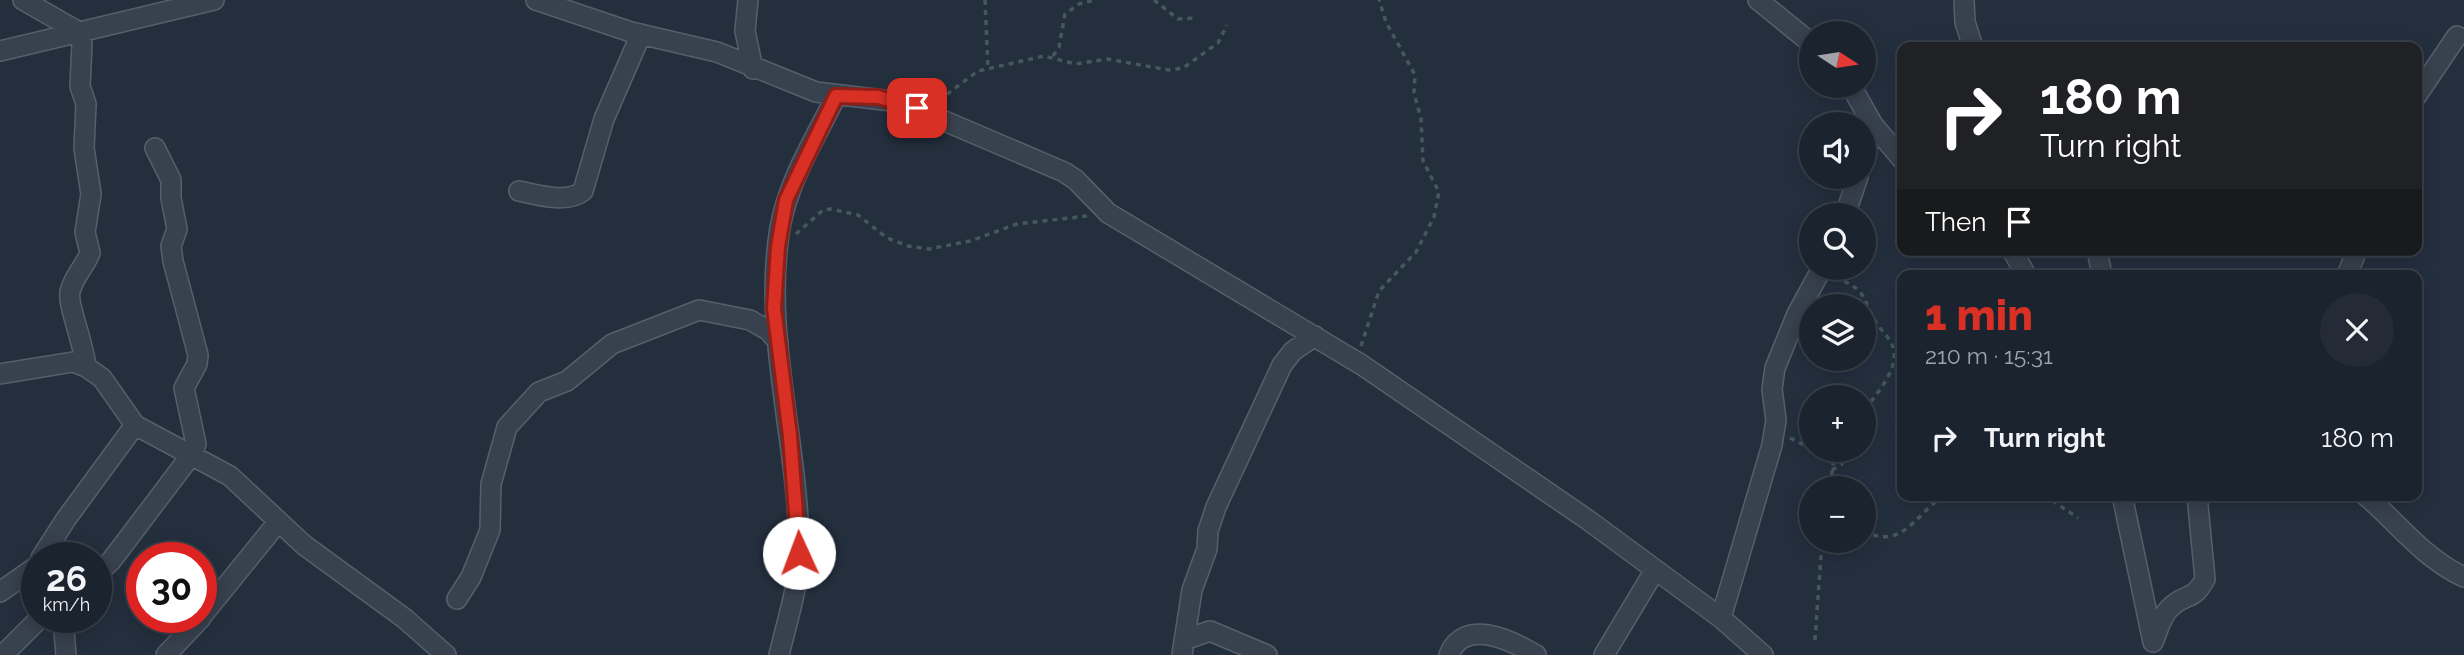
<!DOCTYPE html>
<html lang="en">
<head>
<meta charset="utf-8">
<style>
  :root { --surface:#1b232e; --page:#242b36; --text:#f1f3f6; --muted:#a0a4aa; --line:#39404a; --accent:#d93025 }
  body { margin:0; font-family:Raleway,sans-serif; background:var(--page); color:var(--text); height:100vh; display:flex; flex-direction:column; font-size:26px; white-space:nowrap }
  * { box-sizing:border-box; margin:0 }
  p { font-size:23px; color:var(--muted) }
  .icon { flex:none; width:38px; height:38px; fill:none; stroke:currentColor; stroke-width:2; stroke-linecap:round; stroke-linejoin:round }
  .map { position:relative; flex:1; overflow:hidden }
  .sheet { position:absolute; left:1897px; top:270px; width:525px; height:231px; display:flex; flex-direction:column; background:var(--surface); border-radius:14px; box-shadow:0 4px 18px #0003,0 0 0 2px var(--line) }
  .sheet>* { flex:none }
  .guide { position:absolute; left:1897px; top:42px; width:525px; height:214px; border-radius:14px; box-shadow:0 4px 18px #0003,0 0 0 2px var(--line); background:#202124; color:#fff; overflow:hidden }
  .needle { width:46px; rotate:102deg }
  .fabs { position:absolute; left:1799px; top:21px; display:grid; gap:14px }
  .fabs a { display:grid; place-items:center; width:77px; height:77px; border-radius:50%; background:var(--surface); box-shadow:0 4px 18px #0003,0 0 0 2px var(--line); font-size:35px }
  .speed { position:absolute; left:21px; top:542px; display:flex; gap:14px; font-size:35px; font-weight:700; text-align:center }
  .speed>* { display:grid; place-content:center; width:91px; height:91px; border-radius:50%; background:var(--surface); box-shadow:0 4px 18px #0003,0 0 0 2px var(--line); line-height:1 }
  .speed small { font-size:18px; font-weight:400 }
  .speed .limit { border:10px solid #d22; background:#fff; color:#111 }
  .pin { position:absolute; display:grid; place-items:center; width:60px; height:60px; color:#fff; margin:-30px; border-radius:14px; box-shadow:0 4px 10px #0006 }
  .me { position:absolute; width:77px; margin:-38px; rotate:358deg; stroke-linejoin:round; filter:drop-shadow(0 0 5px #0008) }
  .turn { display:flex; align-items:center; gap:24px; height:147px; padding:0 28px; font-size:32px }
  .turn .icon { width:91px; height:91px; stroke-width:2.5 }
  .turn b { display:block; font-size:49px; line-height:60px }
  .then { display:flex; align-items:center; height:66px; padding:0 28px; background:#0003; gap:14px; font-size:26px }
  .round { display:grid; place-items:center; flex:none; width:74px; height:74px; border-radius:37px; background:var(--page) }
  .summary { display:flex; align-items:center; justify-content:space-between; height:119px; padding:0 28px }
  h1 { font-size:42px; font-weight:800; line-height:52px; color:var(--accent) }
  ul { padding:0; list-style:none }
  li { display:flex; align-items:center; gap:21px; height:98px; padding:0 28px }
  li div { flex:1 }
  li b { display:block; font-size:26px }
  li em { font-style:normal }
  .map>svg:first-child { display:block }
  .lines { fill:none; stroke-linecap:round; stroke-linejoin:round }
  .minor-casing { stroke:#565f6c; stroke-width:22 }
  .path { stroke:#44595c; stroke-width:3.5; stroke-dasharray:5 5; stroke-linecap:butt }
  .minor { stroke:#38414e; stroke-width:19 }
  .route-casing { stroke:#8d1f18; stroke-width:18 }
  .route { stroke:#d93025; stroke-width:12 }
</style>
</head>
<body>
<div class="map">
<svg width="2464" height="655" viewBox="0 0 2464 655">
  <rect width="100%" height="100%" fill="#242f3e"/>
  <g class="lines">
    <defs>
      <path id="minor" d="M23,0L79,32L82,44L80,86L86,104L84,148L91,194L85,232L90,253C85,266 73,277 70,292C67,303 85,348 86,367
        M536,0L631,32L717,52L816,92L900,102L1064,172L1076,180L1108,213L1362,365L1588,520L1721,618L1763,655
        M748,0L745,31L753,69
        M1758,0L1811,43
        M1964,0L1965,22L1973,47
        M0,51L214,0
        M1851,86L1873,125L1902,159
        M2417,95L2457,36
        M1864,157L1873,125
        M519,191C537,195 568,204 583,191L604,119L641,34
        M1845,215L1858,177
        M2012,250L2026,275
        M2097,250L2102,275
        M2347,275L2357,250
        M0,374L73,362L86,367L102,378L135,425L230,476L304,545L404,618L446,655
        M2122,495L2153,642
        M2365,495C2398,523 2423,558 2464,577
        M41,558L66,519L135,425
        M96,575L111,561L192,454L196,444L184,388L197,364L198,355L173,261L171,246L177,229L171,198V180L155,148
        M0,592L37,566
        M457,599L471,577L490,530L491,484L507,427L539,392L567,381L612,344L699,310L750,320L769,331L778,342
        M201,617L278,522
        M63,618L66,655
        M1721,618L1772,445L1776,420L1772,389L1775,368L1797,314L1822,268
        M1184,640L1210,631L1267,655
        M2153,642C2158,631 2161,615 2171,607C2185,593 2193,602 2205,579L2197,495
        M3,655L40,618
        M166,655L201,618
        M779,655C787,621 799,586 799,551C799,443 762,335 780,228C788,181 815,139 836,96
        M1182,655L1192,590L1207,549L1208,531L1216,507L1282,365L1293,351L1315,336
        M1449,655C1464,617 1511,640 1536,655
        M1604,655L1655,570"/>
    </defs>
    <use href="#minor" class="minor-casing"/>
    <path class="path" d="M985,0L988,69
      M1154,0L1178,19L1197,18
      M1053,56L1059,47L1065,14L1079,4L1094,0
      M939,100L978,71L1044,56L1076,64L1107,59L1169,70L1183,68L1218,43L1227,25
      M796,234L823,210L831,209L858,215L887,238L908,246L929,249L970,241L1017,224L1087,216
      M1835,277C1866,291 1860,292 1874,319C1879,328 1886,334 1891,342C1903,367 1877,392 1864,411
      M1361,346L1379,291L1416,252L1434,217L1439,192L1423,161L1421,119L1414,93L1415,75L1386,22L1379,0
      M1790,438L1811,448
      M1817,450L1830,455L1833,464L1830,488
      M1832,470L1842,464L1850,450
      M2044,495L2078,518
      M1864,531C1904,552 1917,510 1946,495
      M1815,640L1822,541"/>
    <use href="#minor" class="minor"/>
  </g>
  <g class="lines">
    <defs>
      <path id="route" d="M799,553L790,436L774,308L778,247L786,200L836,96L878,97L917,108"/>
    </defs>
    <use href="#route" class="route-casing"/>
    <use href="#route" class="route"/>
  </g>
</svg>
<div class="fabs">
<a><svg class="needle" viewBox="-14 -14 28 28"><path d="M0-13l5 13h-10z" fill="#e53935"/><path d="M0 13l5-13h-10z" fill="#a0a4aa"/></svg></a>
<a><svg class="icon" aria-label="sound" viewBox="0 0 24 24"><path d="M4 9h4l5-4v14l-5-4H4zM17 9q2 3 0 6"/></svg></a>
<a><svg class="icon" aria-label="search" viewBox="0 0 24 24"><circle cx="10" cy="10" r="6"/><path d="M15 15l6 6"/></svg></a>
<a><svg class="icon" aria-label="layers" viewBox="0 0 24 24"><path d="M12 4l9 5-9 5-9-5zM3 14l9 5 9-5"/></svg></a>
<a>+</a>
<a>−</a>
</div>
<div class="speed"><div>26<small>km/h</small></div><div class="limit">30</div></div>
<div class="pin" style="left:917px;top:108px;background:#d93025"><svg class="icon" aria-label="arrive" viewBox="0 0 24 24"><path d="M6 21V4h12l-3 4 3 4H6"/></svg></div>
<svg class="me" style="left:799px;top:553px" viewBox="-20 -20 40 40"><circle r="19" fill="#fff"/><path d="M0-13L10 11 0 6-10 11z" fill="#d93025"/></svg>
<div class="guide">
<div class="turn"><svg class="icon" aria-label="right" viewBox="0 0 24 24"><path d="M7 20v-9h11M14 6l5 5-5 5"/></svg><div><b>180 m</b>Turn right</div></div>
<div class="then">Then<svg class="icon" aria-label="arrive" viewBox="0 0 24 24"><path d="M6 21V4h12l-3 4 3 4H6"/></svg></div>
</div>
<section class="sheet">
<div class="summary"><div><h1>1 min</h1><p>210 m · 15:31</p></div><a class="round"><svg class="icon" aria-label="close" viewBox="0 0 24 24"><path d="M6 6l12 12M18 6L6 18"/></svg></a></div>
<ul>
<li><svg class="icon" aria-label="right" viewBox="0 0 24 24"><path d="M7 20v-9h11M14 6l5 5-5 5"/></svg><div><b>Turn right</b></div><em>180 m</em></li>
</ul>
</section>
</div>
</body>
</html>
